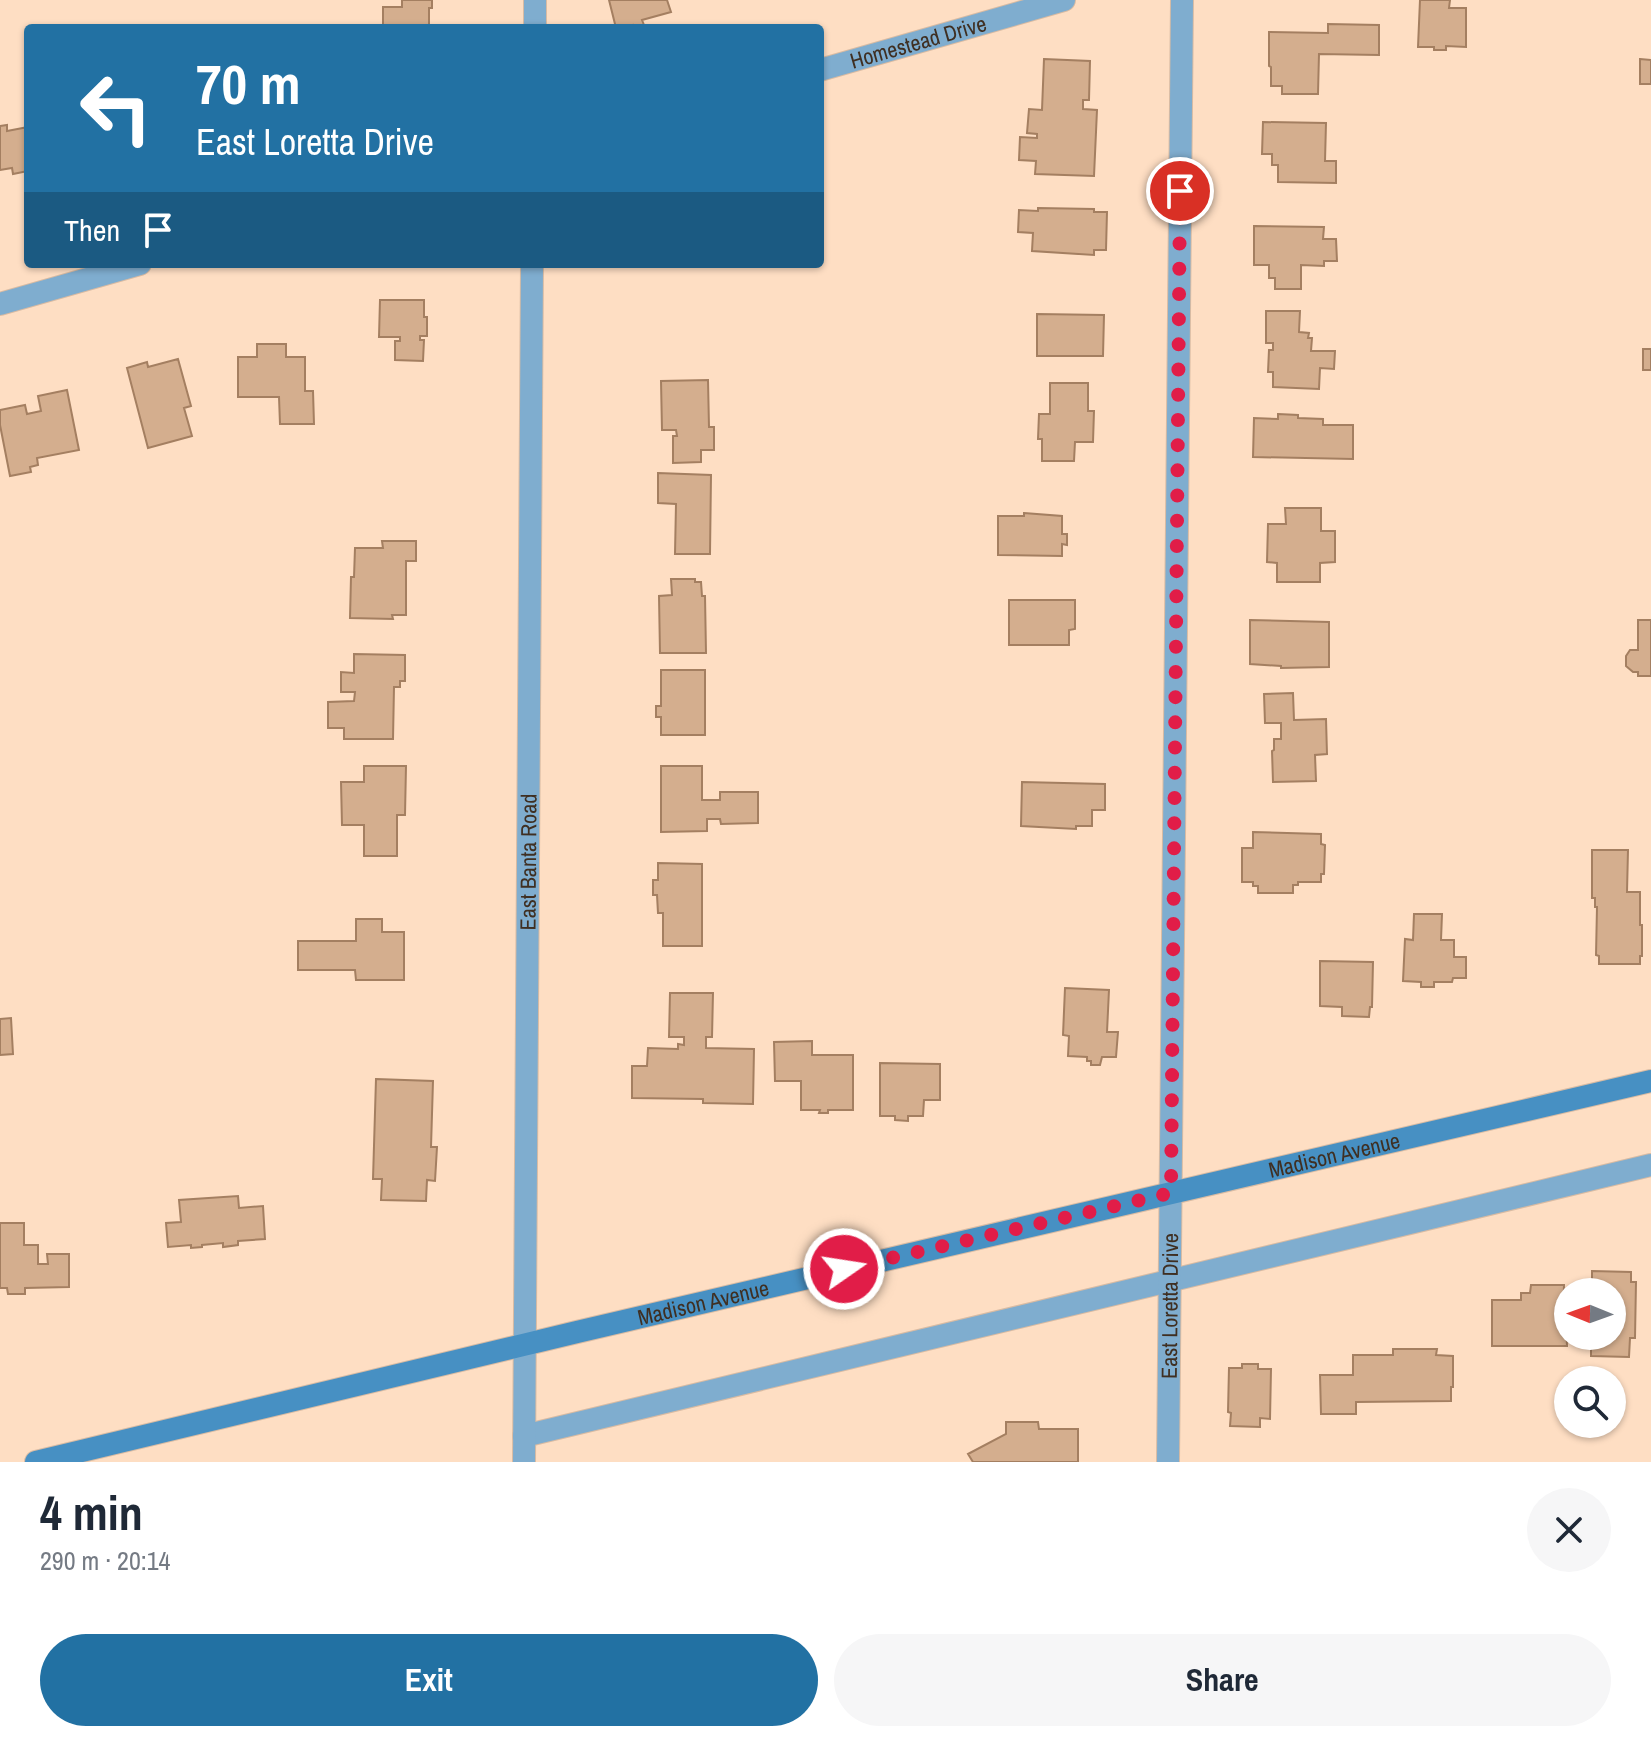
<!DOCTYPE html>
<html lang="en">
<head>
<meta charset="utf-8">
<style>
  :root { --surface:#fff; --page:#f6f6f7; --text:#1f2937; --muted:#747a83; --accent:#2271a3 }
  body { margin:0; font-family:"Archivo Narrow",sans-serif; background:var(--page); color:var(--text); height:100vh; display:flex; flex-direction:column; font-size:30px; white-space:nowrap }
  * { box-sizing:border-box; margin:0 }
  p { font-size:26px; color:var(--muted) }
  .icon { flex:none; width:44px; height:44px; fill:none; stroke:currentColor; stroke-width:2; stroke-linecap:round; stroke-linejoin:round }
  .map { position:relative; height:1462px; overflow:hidden }
  .panel { display:flex; flex-direction:column; background:var(--surface); flex:1 }
  .panel>* { flex:none }
  .hud { position:absolute; left:24px; top:24px; width:800px; height:244px; border-radius:8px; box-shadow:0 2px 6px #0004; background:#2271a3; color:#fff; overflow:hidden }
  .needle { width:52px; rotate:271deg }
  .buttons { position:absolute; left:1554px; top:1278px; display:grid; gap:16px }
  .buttons a { display:grid; place-items:center; width:72px; height:72px; border-radius:50%; background:var(--surface); box-shadow:0 2px 6px #0004; font-size:40px }
  .pin { position:absolute; display:grid; place-items:center; width:68px; height:68px; color:#fff; margin:-34px; border:4px solid #fff; border-radius:50%; box-shadow:0 2px 8px #0007 }
  .me { position:absolute; width:88px; margin:-44px; rotate:77deg; stroke-linejoin:round; filter:drop-shadow(0 0 6px #0008) }
  .turn { display:flex; align-items:center; gap:28px; height:168px; padding:0 40px; font-size:36px }
  .turn .icon { width:104px; height:104px; stroke-width:2.5 }
  .turn b { display:block; font-size:56px; line-height:68px }
  .then { display:flex; align-items:center; height:76px; padding:0 40px; background:#0003; gap:16px; font-size:30px }
  .round { display:grid; place-items:center; flex:none; width:84px; height:84px; border-radius:42px; background:var(--page) }
  .head { display:flex; align-items:center; justify-content:space-between; height:136px; padding:0 40px }
  h1 { font-size:48px; font-weight:700; line-height:60px }
  .button { display:flex; gap:16px; margin-top:auto; padding:16px 40px }
  .button a { flex:1; height:92px; border-radius:48px; background:var(--accent); color:#fff; font-size:32px; font-weight:700; line-height:92px; text-align:center }
  .button a+a { background:var(--page); color:var(--text) }
  .map>svg:first-child { display:block }
  .building { fill:#d4ae8e; stroke:#a47f61; stroke-width:2 }
  .lines { fill:none; stroke-linecap:round; stroke-linejoin:round }
  .minor-casing { stroke:#d8bba3; stroke-width:24 }
  .tertiary-casing { stroke:#d8bba3; stroke-width:24 }
  .secondary-casing { stroke:#d8bba3; stroke-width:24 }
  .minor { stroke:#7fadcf; stroke-width:22 }
  .tertiary { stroke:#7fadcf; stroke-width:22 }
  .secondary { stroke:#4790c3; stroke-width:22 }
  .route { stroke:#e11d48; stroke-width:14; stroke-dasharray:0 25.2 }
  .labels { text-anchor:middle; stroke-width:7; stroke-linejoin:round; paint-order:stroke }
  .street-label { font-size:22px; fill:#3f2f22; stroke:#fedec3 }
</style>
</head>
<body>
<div class="map">
<svg width="1651" height="1462" viewBox="0 0 1651 1462">
  <rect width="100%" height="100%" fill="#fedec3"/>
  <path class="building" d="M402,0H432V8H429V28H383V7H402Z
    M609,0H667L671,12L642,20L644,25L634,28L633,25L616,28Z
    M1420,0H1450L1449,8H1466V47L1446,46V50H1434V47H1418Z
    M1328,24L1379,25V55L1319,54L1318,94H1282V86H1271V67L1269,66V32L1328,33Z
    M1044,59L1090,61L1089,100H1083V109L1097,110L1094,176L1035,174L1036,161L1019,160L1020,137L1037,138V134L1027,133L1029,109L1042,110Z
    M1640,59L1651,60V84H1640Z
    M1263,122L1326,123L1325,161H1336V183L1278,182V165H1272V154H1262Z
    M7,125V131L28,127V171L13,174L12,168L0,170V126Z
    M1038,208L1094,209V212H1107L1106,250H1094V255L1032,251L1033,233L1018,232L1019,210L1038,211Z
    M1254,226L1324,227L1323,239H1336L1337,261H1324V266L1301,265V289H1275V278H1269V265H1254Z
    M380,300H424V317H427V336H420V340H424L423,361L395,360V341H400V337H379Z
    M1266,311H1300L1299,332L1309,333L1308,338H1312L1311,351H1335L1334,369L1320,368L1319,389L1273,387V372H1268L1269,350H1273V343H1266Z
    M1037,314L1104,315L1103,356H1037Z
    M257,344H286V357H305V391H313L314,424H280L279,397H238V357H257Z
    M1643,349H1651V370H1643Z
    M178,359L191,406L184,408L192,436L148,448L127,368L147,362L148,367Z
    M708,380L709,427H714V450H701V462L673,463V436H677L676,430H662L661,381Z
    M1050,383H1088V411H1094L1093,442H1075L1074,461H1042V439H1038L1039,414H1050Z
    M67,390L79,450L37,458L38,465L30,467L31,472L10,476L0,425V410L25,405L27,414L41,411L38,396Z
    M1278,414L1298,415V418L1323,419V425H1353V459L1253,457L1254,418L1278,419Z
    M658,473L711,475L710,554H675L676,504L658,503Z
    M1285,508H1321V531H1335V562L1320,563V582H1277V563L1267,562L1268,524H1286Z
    M1024,513L1062,516V534H1067V545L1062,544V556L998,555V516H1024Z
    M382,541H416V561H406V615H392L393,619L350,618L351,577H354L355,548H383Z
    M671,579H695V582H701L702,596H705L706,653H660L659,596L672,595Z
    M1009,600H1075V629L1069,630V645H1009Z
    M1250,620L1329,622V667L1281,668V666L1250,664Z
    M1638,620H1651V676H1638V672H1633L1626,666V656L1630,650H1638Z
    M354,654L405,655V681H400V687H394L393,739H344V728H328V702L354,701L355,692H341V672L354,673Z
    M661,670H705V735H661V717H656V706H661Z
    M1293,693L1294,720L1326,719L1327,754L1315,755L1316,781L1273,782L1272,751L1274,750V739H1281V723H1265L1264,694Z
    M364,766H406L405,815H397V856H364V825H342L341,782H364Z
    M661,766H702V800H720V792H758V823L721,824L720,819H707V831L661,832Z
    M1022,782L1105,784V810H1092V826H1076V829L1021,826Z
    M1253,832L1321,834V844L1325,845L1324,874H1321V882H1298V885H1293V893H1258V886H1253V882H1242V848H1253Z
    M1592,850H1628L1627,892H1640V925H1642V956H1640V964H1599V956L1596,955L1597,907H1595V898H1592Z
    M658,863L702,864V946H663V913H658L657,895H653V880H658Z
    M1414,914H1442L1441,940H1454V957H1466V978H1453L1452,982H1434V987H1421V982L1403,981L1405,939L1413,940Z
    M356,919H382V932H404V980H356L355,970H298V941H356Z
    M1320,961L1373,962L1372,1007H1370L1369,1017L1342,1016V1007L1320,1006Z
    M1065,988L1109,990L1107,1032H1118L1116,1057H1102L1100,1065H1091V1061H1087V1057L1068,1056L1069,1036L1063,1035Z
    M670,993H713L712,1037H706V1048L754,1049L753,1104L703,1103V1099L632,1098V1066H647L648,1048L678,1049V1044L684,1045V1037H669Z
    M11,1018L13,1054L0,1055V1019Z
    M812,1041V1055H853V1110H828V1113H819L820,1110H801V1081H775L774,1042Z
    M880,1063L940,1064V1100H924L923,1116H908V1121L895,1120V1116H880Z
    M376,1079L433,1081L431,1147H437L435,1181L427,1180L426,1201L381,1200L382,1179H373Z
    M238,1196L239,1208L263,1206L265,1239L238,1241V1245L223,1247V1243L202,1245V1247L191,1248V1245L168,1247L166,1223L181,1222L179,1200Z
    M0,1223H24V1245H38V1264H48L47,1254H69V1287L25,1288V1294H8L7,1288H0Z
    M1592,1271L1631,1272V1282H1636L1635,1338H1630L1629,1357L1591,1356V1338H1585V1336H1612V1292H1586V1282L1592,1283Z
    M1531,1285H1564L1563,1321H1566L1567,1346H1492V1300H1521V1293H1530Z
    M1393,1349H1437L1436,1355L1453,1356V1387H1451V1401L1356,1402V1414H1321L1320,1375H1353V1355H1393Z
    M1242,1364H1258V1369H1271L1270,1419L1260,1418V1427L1230,1426L1231,1413L1228,1412L1229,1368H1242Z
    M1006,1422H1038L1039,1429H1078V1462H973L968,1454L1006,1434Z"/>
  <g class="lines">
    <defs>
      <g id="minor">
        <path id="s1" d="M820,70L1064,0"/>
        <path d="M0,304L140,264"/>
        <path d="M524,1436L1651,1165"/>
        <path id="s2" d="M1168,1462L1182,0"/>
      </g>
      <g id="tertiary">
        <path d="M535,28V0"/>
        <path id="s3" d="M524,1462L532,264"/>
      </g>
      <g id="secondary">
        <path id="s4" d="M36,1462L577,1332L1651,1081"/>
      </g>
    </defs>
    <use href="#minor" class="minor-casing"/>
    <use href="#tertiary" class="tertiary-casing"/>
    <use href="#secondary" class="secondary-casing"/>
    <use href="#minor" class="minor"/>
    <use href="#tertiary" class="tertiary"/>
    <use href="#secondary" class="secondary"/>
  </g>
  <g class="lines">
    <path class="route" d="M844,1269L1171,1193L1180,191"/>
  </g>
  <g class="labels">
    <g class="street-label">
      <text dy="8" stroke="none"><textPath href="#s1" startOffset="102">Homestead Drive</textPath></text>
      <text dy="8" stroke="none"><textPath href="#s3" startOffset="600">East Banta Road</textPath></text>
      <text dy="8" stroke="none"><textPath href="#s4" startOffset="1334">Madison Avenue</textPath></text>
      <text dy="8" stroke="none"><textPath href="#s4" startOffset="686">Madison Avenue</textPath></text>
      <text dy="8" stroke="none"><textPath href="#s2" startOffset="156">East Loretta Drive</textPath></text>
    </g>
  </g>
</svg>
<div class="buttons">
<a><svg class="needle" viewBox="-14 -14 28 28"><path d="M0-13l5 13h-10z" fill="#e53935"/><path d="M0 13l5-13h-10z" fill="#747a83"/></svg></a>
<a><svg class="icon" aria-label="search" viewBox="0 0 24 24"><circle cx="10" cy="10" r="6"/><path d="M15 15l6 6"/></svg></a>
</div>
<div class="pin" style="left:1180px;top:191px;background:#d93025"><svg class="icon" aria-label="arrive" viewBox="0 0 24 24"><path d="M6 21V4h12l-3 4 3 4H6"/></svg></div>
<svg class="me" style="left:844px;top:1269px" viewBox="-20 -20 40 40"><circle r="17" fill="#e11d48" stroke="#fff" stroke-width="3"/><path d="M0-11L8 9 0 5-8 9z" fill="#fff"/></svg>
<div class="hud">
<div class="turn"><svg class="icon" aria-label="left" viewBox="0 0 24 24"><path d="M17 20v-9H6M10 6l-5 5 5 5"/></svg><div><b>70 m</b>East Loretta Drive</div></div>
<div class="then">Then<svg class="icon" aria-label="arrive" viewBox="0 0 24 24"><path d="M6 21V4h12l-3 4 3 4H6"/></svg></div>
</div>
</div>
<section class="panel">
<div class="head"><div><h1>4 min</h1><p>290 m · 20:14</p></div><a class="round"><svg class="icon" aria-label="close" viewBox="0 0 24 24"><path d="M6 6l12 12M18 6L6 18"/></svg></a></div>
<div class="button"><a>Exit</a><a>Share</a></div>
</section>
</body>
</html>
